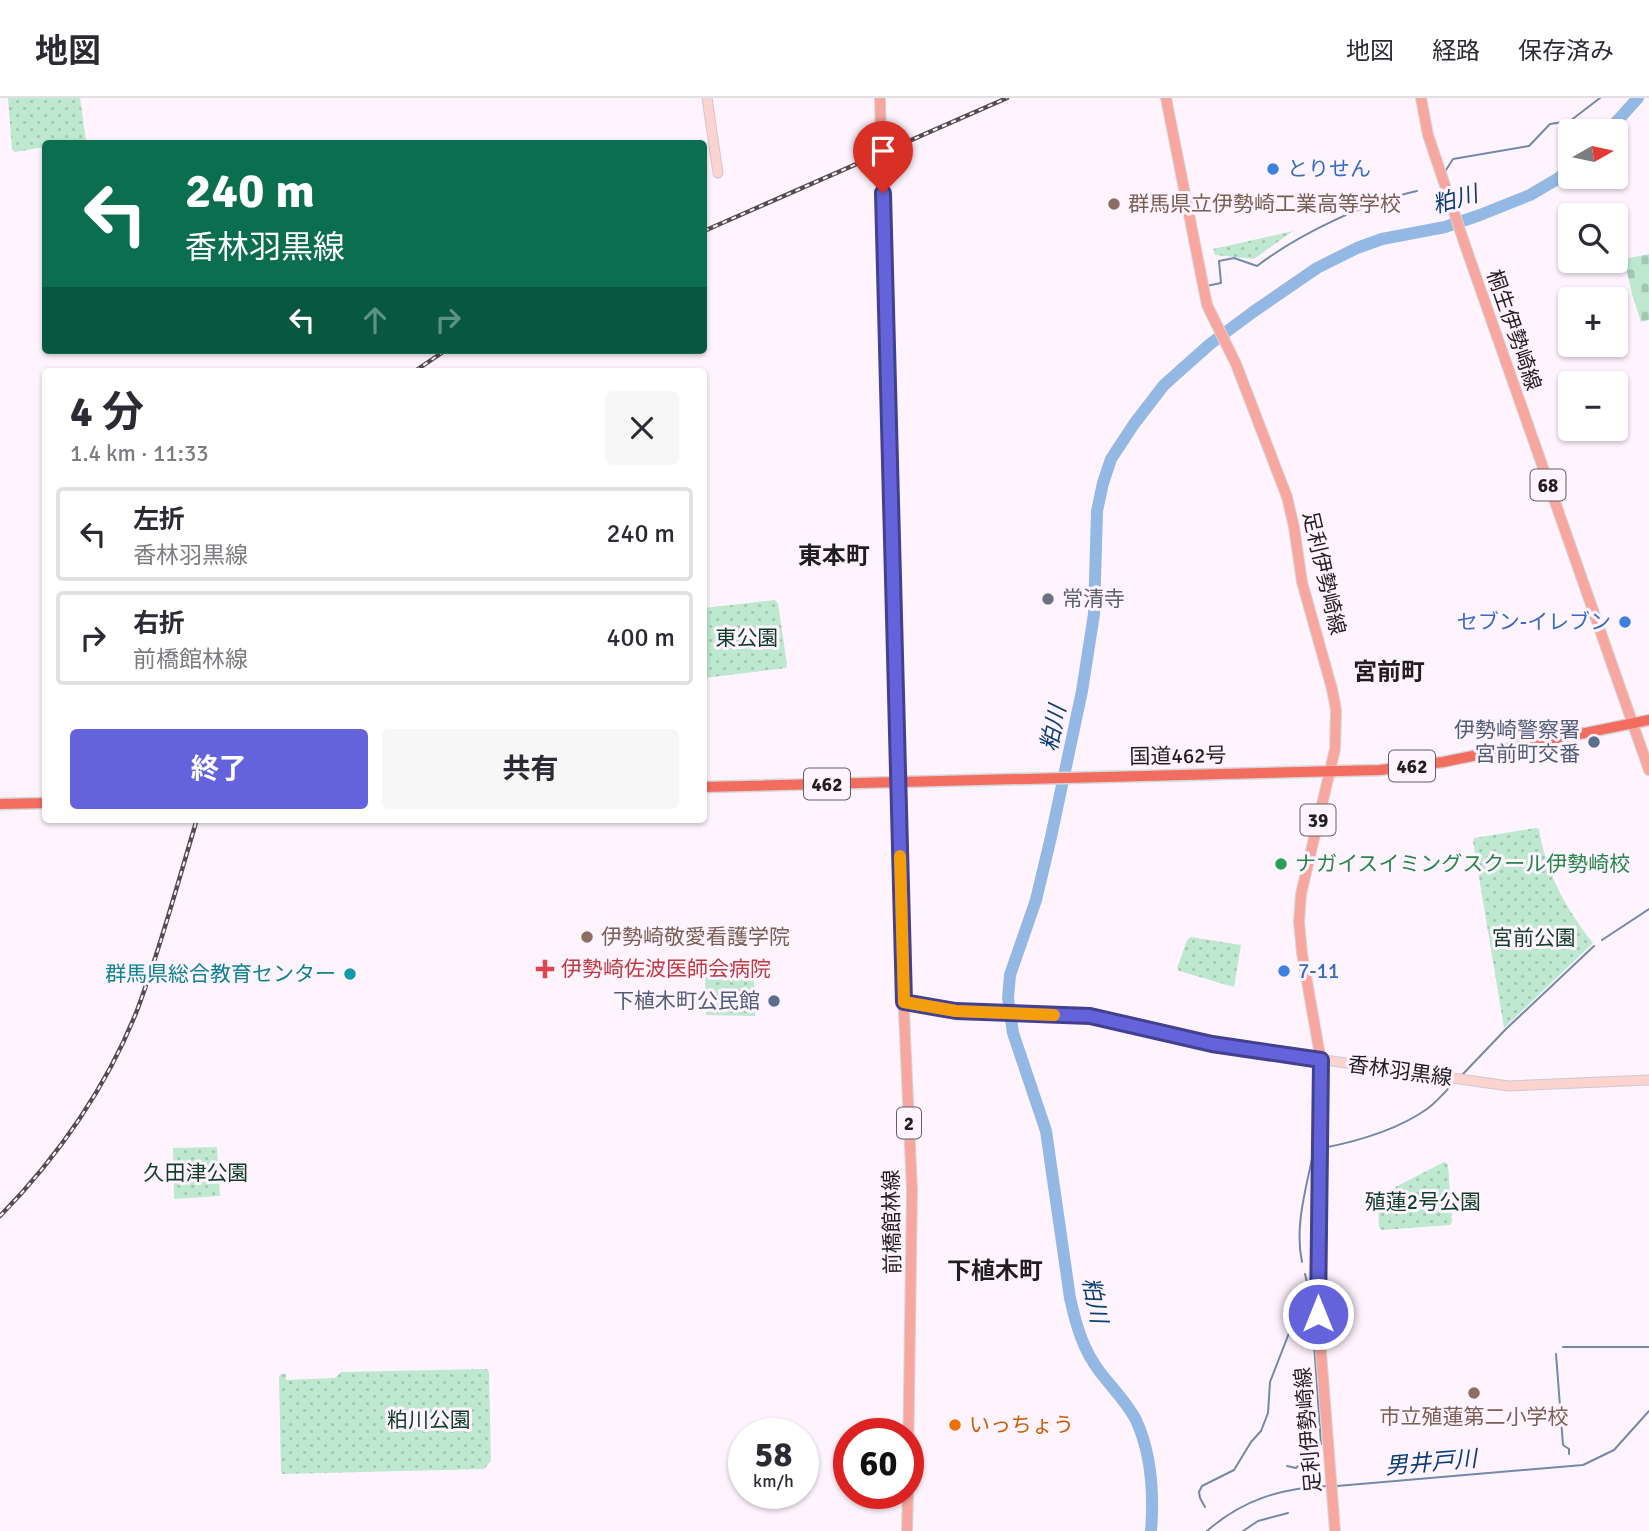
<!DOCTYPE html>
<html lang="ja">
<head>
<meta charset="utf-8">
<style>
  :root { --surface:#fff; --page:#f7f7f7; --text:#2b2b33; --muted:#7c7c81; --line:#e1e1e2; --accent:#6563dc }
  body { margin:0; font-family:Signika,"Noto Sans JP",sans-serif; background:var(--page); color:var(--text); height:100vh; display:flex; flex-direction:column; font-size:26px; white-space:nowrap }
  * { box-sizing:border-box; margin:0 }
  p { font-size:23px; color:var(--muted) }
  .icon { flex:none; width:38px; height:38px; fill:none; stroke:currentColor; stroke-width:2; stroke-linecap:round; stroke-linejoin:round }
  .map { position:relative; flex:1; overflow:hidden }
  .panel { position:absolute; left:42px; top:270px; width:665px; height:455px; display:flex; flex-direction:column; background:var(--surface); border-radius:7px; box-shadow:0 2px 5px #0004 }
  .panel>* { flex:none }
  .banner { position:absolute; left:42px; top:42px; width:665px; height:214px; border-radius:7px; box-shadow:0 2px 5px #0004; background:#0b6e4f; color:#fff; overflow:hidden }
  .needle { width:46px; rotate:81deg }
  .fabs { position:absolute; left:1558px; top:21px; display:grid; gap:14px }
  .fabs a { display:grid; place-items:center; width:70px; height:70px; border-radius:7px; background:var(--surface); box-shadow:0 2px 5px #0004; font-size:35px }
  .speed { position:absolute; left:728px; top:1320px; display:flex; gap:14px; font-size:35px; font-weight:700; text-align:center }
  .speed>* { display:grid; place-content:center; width:91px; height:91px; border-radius:50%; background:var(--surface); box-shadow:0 2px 5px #0004; line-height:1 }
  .speed small { font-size:18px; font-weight:400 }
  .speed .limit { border:10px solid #d22; background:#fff; color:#111 }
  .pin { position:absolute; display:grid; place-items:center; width:60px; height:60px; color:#fff; margin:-72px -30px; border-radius:50% 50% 50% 0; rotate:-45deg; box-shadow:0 0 7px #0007 }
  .pin .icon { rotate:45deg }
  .me { position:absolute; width:77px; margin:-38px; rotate:0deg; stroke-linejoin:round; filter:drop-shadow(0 0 5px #0008) }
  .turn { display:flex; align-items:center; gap:24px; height:147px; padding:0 28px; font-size:32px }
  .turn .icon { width:91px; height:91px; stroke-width:2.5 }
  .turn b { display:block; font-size:49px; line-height:60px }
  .lanes { display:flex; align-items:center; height:66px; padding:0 28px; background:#0003; justify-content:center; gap:35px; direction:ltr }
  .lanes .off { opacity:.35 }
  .round { display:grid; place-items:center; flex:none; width:74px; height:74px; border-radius:7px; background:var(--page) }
  .headline { display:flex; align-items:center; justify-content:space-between; height:119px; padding:0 28px }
  h1 { font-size:42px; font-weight:700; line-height:52px }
  .primary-button { display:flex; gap:14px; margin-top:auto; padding:14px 28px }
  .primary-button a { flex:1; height:80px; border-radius:7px; background:var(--accent); color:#fff; font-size:28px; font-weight:700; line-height:80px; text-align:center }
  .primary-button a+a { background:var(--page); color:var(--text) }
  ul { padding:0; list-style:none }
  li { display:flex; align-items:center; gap:21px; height:94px; margin:0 14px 10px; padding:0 14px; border:4px solid var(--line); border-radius:7px }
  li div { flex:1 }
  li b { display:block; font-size:26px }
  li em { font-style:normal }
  header { display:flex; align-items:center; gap:42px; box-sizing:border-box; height:98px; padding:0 35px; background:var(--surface); border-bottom:2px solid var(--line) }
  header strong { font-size:33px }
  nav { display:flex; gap:38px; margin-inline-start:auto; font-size:24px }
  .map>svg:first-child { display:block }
  .grass { fill:url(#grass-dots) }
  .cemetery { fill:url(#cemetery-stones) }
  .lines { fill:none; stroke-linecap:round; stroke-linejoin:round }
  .stream { stroke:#728aaa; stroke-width:2 }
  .river { stroke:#94b8e4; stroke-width:12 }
  .secondary-casing { stroke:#d1c7d0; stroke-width:11 }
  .primary-casing { stroke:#d7d6d7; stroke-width:12 }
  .highway-casing { stroke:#d7d6d7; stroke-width:13 }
  .secondary { stroke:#fbd3cf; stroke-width:9 }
  .primary { stroke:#f8a7a0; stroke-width:10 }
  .highway { stroke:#f36c60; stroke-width:10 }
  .rail-casing { stroke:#524d51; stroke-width:4.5 }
  .rail { stroke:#fff4fe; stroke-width:2; stroke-dasharray:5; stroke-linecap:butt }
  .route-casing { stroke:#42408f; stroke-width:18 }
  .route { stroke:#6563dc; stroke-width:12 }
  .slow { stroke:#f59e0b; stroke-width:12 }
  .shop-dot { fill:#3f7fe0; stroke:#fff4fe; stroke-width:2.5 }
  .education-dot { fill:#8d6e63; stroke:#fff4fe; stroke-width:2.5 }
  .worship-dot { fill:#6b7280; stroke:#fff4fe; stroke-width:2.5 }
  .service-dot { fill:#5c6f8a; stroke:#fff4fe; stroke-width:2.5 }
  .leisure-dot { fill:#2e9e5b; stroke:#fff4fe; stroke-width:2.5 }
  .health-dot { fill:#e0444e; stroke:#fff4fe; stroke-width:2.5 }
  .culture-dot { fill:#0f9aa8; stroke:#fff4fe; stroke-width:2.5 }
  .food-dot { fill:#e8710a; stroke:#fff4fe; stroke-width:2.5 }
  .labels { text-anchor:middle; stroke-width:6; stroke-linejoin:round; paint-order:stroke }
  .shield { fill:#fff4fe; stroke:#645e63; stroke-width:2 }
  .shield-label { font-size:19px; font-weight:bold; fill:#211e21 }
  .shop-label { font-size:21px; fill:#366cbe; stroke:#fff4fe; text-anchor:start }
  .education-label { font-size:21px; fill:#785e54; stroke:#fff4fe; text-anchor:start }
  .street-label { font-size:21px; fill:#211e21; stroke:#fff4fe }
  .worship-label { font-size:21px; fill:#5b616d; stroke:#fff4fe; text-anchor:start }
  .park-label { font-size:21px; fill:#103e29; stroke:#fff4fe }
  .service-label { font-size:21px; fill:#4e5e75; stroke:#fff4fe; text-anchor:end }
  .leisure-label { font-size:21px; fill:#27864d; stroke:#fff4fe; text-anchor:start }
  .health-label { font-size:21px; fill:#be3a42; stroke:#fff4fe; text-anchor:start }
  .culture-label { font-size:21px; fill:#0d838f; stroke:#fff4fe; text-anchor:end }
  .food-label { font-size:21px; fill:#c56008; stroke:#fff4fe; text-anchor:start }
  .water-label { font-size:23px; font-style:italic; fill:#0b3e72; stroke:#fff4fe }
  .quarter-label { font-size:24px; font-weight:bold; fill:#211e21; stroke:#fff4fe }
</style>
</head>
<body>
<header>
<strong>地図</strong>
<nav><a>地図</a><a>経路</a><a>保存済み</a></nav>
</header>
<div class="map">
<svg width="1649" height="1433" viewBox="0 0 1649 1433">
  <defs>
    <pattern id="grass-dots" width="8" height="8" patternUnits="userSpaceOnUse" patternTransform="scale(1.75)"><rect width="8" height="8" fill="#bee8d0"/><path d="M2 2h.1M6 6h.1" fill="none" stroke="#a3c7b2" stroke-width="1.8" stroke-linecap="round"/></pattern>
    <pattern id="cemetery-stones" width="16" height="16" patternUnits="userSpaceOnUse" patternTransform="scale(1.75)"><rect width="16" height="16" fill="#bee8d0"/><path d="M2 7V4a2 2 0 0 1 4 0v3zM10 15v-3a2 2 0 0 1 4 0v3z" fill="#a3c7b2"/></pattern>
  </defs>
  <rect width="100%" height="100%" fill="#fff4fe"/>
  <path class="grass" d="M8,0H80L86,43L46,46L45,49L15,54L12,52Z
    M1293,133L1254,161L1215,157L1213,151Z
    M775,502L778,505L787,567L786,570L704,580V510Z
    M1536,730L1539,731C1546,775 1566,811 1593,845L1504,930L1473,743L1474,740Z
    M1191,839L1241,847L1234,889L1179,873L1177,870L1187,842Z
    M754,870L755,918L706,917L705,872Z
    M217,1049L220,1098L174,1101L173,1050Z
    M1444,1064L1448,1066L1452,1124L1450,1127L1382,1132L1379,1129L1378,1098Z
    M487,1271L489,1274L491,1363L484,1371L283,1376L281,1374L279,1279L281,1276H286V1282L335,1280L341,1274Z"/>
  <path class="cemetery" d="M1649,156V222L1641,224L1632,196L1624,161Z"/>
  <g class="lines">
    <path class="stream" d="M1446,72L1453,61L1529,48L1550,26L1570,23L1600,0
      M1206,188L1221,185L1219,163L1234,160L1257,168C1299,136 1366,104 1417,93
      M1602,842L1649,811
      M1462,977L1506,931L1594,848
      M1323,1050C1359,1043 1397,1032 1427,1011C1438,1003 1447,992 1455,983
      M1302,1164C1294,1127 1307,1088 1314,1051H1317
      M1563,1249H1649
      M1556,1256L1563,1347L1569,1351V1356
      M1287,1368L1296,1370L1321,1346L1314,1245L1298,1212L1308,1188L1305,1176
      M1337,1388L1583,1367L1614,1352L1649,1313
      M1205,1409L1200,1400L1199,1394L1202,1388L1234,1372L1251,1344L1261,1333L1268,1315L1270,1284L1298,1212
      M1207,1433C1242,1402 1281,1390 1328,1388
      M1243,1433L1258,1423L1288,1415"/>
    <path class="river" d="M1608,33L1638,0
      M1151,1433C1154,1395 1152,1357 1136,1322C1127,1304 1112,1290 1100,1274C1083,1252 1076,1227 1070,1200L1046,1033L1013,935L1008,900L1010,877L1036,802L1051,739L1082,593L1094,516L1097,413L1103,385L1111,361L1134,326L1164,287L1210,246L1253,214L1317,170L1357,150L1382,141L1445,129L1480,117L1530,97L1559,80L1570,70"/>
    <defs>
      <path id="secondary" d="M707,0L718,75
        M904,903L956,913L1090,918L1212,946L1509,988L1649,982"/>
      <path id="primary" d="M880,0L901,848L912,1092L908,1366
        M1166,0L1207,207L1236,266L1287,399L1294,429L1302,484L1332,591L1336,612L1335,651L1301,796L1299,824L1302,855L1321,963L1318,1216L1335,1433
        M1421,0L1428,37L1466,150L1649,672
        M907,1433L908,1395"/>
      <path id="highway" d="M704,689L1380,672L1443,664L1649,622
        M0,706L46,705"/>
    </defs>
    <use href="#secondary" class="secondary-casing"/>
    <use href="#primary" class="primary-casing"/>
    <use href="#highway" class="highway-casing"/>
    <use href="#secondary" class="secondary"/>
    <use href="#primary" class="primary"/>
    <use href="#highway" class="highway"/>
    <defs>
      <path id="rail" d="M704,133L1007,0
        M415,273L446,252
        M0,1118C58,1059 108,987 138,910C161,848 178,784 197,721"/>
    </defs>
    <use href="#rail" class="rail-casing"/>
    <use href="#rail" class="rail"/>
  </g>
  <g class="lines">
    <defs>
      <path id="route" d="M883,95L904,904L956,913L1090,918L1212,946L1321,962L1318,1216"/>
    </defs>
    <use href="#route" class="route-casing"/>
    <use href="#route" class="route"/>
    <path class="slow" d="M900,758L904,904L956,913L1054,917"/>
  </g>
  <g class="shop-dot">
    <circle cx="1273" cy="71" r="7"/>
    <circle cx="1625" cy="524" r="7"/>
    <circle cx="1284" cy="873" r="7"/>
  </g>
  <g class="education-dot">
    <circle cx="1114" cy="106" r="7"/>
    <circle cx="587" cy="839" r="7"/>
    <circle cx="1474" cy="1295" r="7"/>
  </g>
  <circle class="worship-dot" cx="1048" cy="501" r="7"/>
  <g class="service-dot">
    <circle cx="1594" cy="644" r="7"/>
    <circle cx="774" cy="903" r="7"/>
  </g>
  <circle class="leisure-dot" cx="1281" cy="766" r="7"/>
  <path class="health-dot" d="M541.5 860.5h7v7h7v7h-7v7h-7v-7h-7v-7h7z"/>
  <circle class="culture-dot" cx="350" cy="876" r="7"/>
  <circle class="food-dot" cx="955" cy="1327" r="7"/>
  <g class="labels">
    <g class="shield">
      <rect x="1530.5" y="371.5" width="35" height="31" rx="5"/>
      <rect x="1389" y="652.5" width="46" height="31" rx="5"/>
      <rect x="804" y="670.5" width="46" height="31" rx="5"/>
      <rect x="1300.5" y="706.5" width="35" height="31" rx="5"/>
      <rect x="897" y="1009.5" width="24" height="31" rx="5"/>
    </g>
    <g class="shield-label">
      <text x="1548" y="394">68</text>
      <text x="1412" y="675">462</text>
      <text x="827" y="693">462</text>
      <text x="1318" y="729">39</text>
      <text x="909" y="1032">2</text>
    </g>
    <g class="shop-label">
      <text x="1287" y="78">とりせん</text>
      <text x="1611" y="531" text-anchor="end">セブン-イレブン</text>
      <text x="1298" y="880">7-11</text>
    </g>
    <g class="education-label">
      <text x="1128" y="113">群馬県立伊勢崎工業高等学校</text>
      <text x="601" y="846">伊勢崎敬愛看護学院</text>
      <text x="1474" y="1326" text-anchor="middle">市立殖蓮第二小学校</text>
    </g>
    <g class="street-label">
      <text transform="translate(1514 232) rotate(71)" y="7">桐生伊勢崎線</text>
      <text transform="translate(1324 475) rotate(77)" y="7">足利伊勢崎線</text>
      <text transform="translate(1178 658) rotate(-1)" y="7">国道462号</text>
      <text transform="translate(1400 973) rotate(8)" y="7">香林羽黒線</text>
      <text transform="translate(892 1124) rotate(-91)" y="7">前橋館林線</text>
      <text transform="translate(1308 1332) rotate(-95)" y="7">足利伊勢崎線</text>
    </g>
    <g class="worship-label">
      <text x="1062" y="508">常清寺</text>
    </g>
    <g class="park-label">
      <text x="747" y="547">東公園</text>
      <text x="1534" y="847">宮前公園</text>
      <text x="196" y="1082">久田津公園</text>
      <text x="1423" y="1111">殖蓮2号公園</text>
      <text x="429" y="1329">粕川公園</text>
    </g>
    <g class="service-label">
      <text x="1580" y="639">伊勢崎警察署<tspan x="1580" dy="24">宮前町交番</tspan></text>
      <text x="760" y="910">下植木町公民館</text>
    </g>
    <g class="leisure-label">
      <text x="1295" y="773">ナガイスイミングスクール伊勢崎校</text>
    </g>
    <g class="health-label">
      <text x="561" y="878">伊勢崎佐波医師会病院</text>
    </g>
    <g class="culture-label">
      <text x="336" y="883">群馬県総合教育センター</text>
    </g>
    <g class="food-label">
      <text x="969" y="1334">いっちょう</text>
    </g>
    <g class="water-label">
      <text transform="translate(1455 101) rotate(-16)" y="8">粕川</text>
      <text transform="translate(1053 630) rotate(-78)" y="8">粕川</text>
      <text transform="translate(1095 1202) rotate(78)" y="8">粕川</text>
      <text transform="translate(1431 1364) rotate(-5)" y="8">男井戸川</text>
    </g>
    <g class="quarter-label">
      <text x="834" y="466">東本町</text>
      <text x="1389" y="582">宮前町</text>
      <text x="995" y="1181">下植木町</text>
    </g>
  </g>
</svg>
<div class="fabs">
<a><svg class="needle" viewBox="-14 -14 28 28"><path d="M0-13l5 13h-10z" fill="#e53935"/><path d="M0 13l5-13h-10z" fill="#7c7c81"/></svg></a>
<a><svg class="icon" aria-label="search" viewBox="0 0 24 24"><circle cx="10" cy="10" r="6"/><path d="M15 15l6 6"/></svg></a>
<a>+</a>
<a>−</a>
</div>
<div class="speed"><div>58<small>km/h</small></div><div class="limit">60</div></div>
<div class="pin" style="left:883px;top:95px;background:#d93025"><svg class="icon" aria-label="arrive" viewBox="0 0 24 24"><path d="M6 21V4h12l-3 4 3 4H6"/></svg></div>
<svg class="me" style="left:1318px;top:1216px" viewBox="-20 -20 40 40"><circle r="17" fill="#6563dc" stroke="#fff" stroke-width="3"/><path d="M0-11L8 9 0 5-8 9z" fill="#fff"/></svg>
<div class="banner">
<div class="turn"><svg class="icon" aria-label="left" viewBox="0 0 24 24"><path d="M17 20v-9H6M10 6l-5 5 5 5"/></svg><div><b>240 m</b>香林羽黒線</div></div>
<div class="lanes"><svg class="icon" aria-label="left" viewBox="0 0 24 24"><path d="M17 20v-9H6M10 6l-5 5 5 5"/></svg><svg class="icon off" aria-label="ahead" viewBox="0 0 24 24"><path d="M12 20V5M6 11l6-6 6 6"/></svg><svg class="icon off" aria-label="right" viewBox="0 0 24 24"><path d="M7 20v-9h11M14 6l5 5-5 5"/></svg></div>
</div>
<section class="panel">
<div class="headline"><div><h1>4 分</h1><p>1.4 km · 11:33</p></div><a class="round"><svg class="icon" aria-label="close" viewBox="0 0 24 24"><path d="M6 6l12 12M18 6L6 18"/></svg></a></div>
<ul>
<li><svg class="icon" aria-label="left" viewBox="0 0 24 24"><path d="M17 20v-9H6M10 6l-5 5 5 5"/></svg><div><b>左折</b><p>香林羽黒線</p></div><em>240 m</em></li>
<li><svg class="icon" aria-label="right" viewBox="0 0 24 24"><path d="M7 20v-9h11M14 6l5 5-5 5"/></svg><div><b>右折</b><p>前橋館林線</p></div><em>400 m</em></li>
</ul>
<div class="primary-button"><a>終了</a><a>共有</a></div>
</section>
</div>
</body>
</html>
